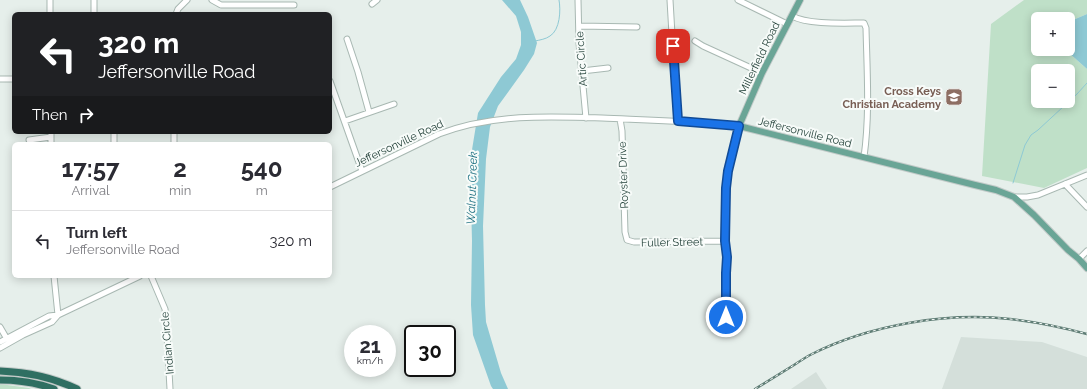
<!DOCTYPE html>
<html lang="en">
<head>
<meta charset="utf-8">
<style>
  :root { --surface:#fff; --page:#f7f7f7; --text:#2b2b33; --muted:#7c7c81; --line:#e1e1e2 }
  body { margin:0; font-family:Raleway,sans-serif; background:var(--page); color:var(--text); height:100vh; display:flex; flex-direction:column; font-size:15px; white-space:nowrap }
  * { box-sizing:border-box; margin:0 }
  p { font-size:13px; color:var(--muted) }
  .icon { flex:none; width:22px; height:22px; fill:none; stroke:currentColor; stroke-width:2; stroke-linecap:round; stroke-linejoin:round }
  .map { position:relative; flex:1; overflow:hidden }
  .side { position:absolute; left:12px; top:142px; width:320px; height:136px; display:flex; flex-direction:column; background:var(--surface); border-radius:6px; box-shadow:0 2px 10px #0003 }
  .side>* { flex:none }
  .hud { position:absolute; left:12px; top:12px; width:320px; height:122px; border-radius:6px; box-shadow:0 2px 10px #0003; background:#202124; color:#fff; overflow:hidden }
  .tools { position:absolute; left:1031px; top:12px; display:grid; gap:8px }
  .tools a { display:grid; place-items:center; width:44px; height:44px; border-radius:6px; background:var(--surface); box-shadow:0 2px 10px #0003; font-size:20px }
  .speed { position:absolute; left:344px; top:325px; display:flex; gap:8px; font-size:20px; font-weight:700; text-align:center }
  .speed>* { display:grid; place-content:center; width:52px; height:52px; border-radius:50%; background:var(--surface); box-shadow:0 2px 10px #0003; line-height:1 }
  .speed small { font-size:10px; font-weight:400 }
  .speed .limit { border:2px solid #111; border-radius:6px; background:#fff; color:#111 }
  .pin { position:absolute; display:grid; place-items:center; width:34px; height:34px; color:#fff; margin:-17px; border-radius:8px; box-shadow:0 2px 6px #0006 }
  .me { position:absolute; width:44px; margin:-22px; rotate:0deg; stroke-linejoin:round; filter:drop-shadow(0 0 3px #0008) }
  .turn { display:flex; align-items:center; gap:14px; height:84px; padding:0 20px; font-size:18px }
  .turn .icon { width:52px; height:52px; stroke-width:2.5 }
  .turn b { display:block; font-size:28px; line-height:34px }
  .then { display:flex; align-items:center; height:38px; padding:0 20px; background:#0003; gap:8px; font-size:15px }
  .eta { display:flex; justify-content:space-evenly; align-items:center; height:68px; text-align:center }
  .eta b { font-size:24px; font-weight:700; line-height:28px }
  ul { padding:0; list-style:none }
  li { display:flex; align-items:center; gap:12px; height:60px; padding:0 20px; border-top:1px solid var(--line) }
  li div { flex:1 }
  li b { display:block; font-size:15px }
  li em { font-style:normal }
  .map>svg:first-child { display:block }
  .built { fill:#d4dfda }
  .green { fill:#bfe0c8; fill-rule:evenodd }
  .water { fill:#8ec9d4 }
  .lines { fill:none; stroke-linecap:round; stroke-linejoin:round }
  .stream { stroke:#8ec9d4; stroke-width:1 }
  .minor-casing { stroke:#a8b8b2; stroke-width:7 }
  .major-casing { stroke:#c2cac8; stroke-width:8 }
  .highway-casing { stroke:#c2cac8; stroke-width:9 }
  .minor { stroke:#fff; stroke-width:5 }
  .major { stroke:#6aa596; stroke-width:6 }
  .highway { stroke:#2f6f62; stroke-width:7 }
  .rail-casing { stroke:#5f7d75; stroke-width:2.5 }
  .rail { stroke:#f7fbf9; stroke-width:1; stroke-dasharray:3; stroke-linecap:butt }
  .route-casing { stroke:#114b97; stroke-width:10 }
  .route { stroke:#1a73e8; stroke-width:7 }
  .labels { text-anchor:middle; stroke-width:4; stroke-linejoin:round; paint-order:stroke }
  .street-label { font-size:11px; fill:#24423a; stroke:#f7fbf9 }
  .education-label { font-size:11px; font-weight:bold; fill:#785e54; stroke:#f7fbf9; text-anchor:end }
  .water-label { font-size:12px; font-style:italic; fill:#1c6f80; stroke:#f7fbf9 }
</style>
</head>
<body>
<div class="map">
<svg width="1087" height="389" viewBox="0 0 1087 389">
  <rect width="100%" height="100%" fill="#e6efeb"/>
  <path class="built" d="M961,337L1042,342L1087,357V389H942Z
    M816,372L827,389H791Z"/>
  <path class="green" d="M1024,0H1087V14L1073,20L1069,34V53L1087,69V168L1044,188L982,176L991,24ZM1038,19H1068V49H1038ZM1038,71H1068V101H1038Z
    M0,384L29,388L31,389H0Z"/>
  <path class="water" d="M502,0H520L528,17L537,43L534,54L524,70L498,106L490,127L486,159L483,226L485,305L486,322L501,373L508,389H493L491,386L473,335L471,305L472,241L470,162L478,113L501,77L516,59L521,45V32L516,16Z
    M1087,14V69L1069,53V34L1073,20Z"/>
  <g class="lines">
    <path class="stream" d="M535,41C540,40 546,39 550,36C560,30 561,10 559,0
      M1013,183L1025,145L1031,135L1038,130L1077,94L1087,83"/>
    <defs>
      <path id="minor" d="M50,0V14
        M212,0L221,5H294
        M578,0L579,43L586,118
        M670,0L677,121
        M738,0L787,24
        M372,4L377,0
        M94,14V0
        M176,14L178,9L187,0
        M792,16C808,25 845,23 864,23L866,28C867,71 870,114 864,157
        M579,26L637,27
        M347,39L358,72L369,112
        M695,41L703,46L762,73
        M582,71L608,68
        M0,79H14
        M330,81L362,171
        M620,119L622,131L625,232L627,240L634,242L725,241
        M345,121L394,104
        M51,132V144
        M114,132V144
        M174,132V144
        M29,140L51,137
        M1065,184L1087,207
        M330,187L439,134C491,114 547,116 602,118C647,120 693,121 739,126L728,171L726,188L725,241L727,257L726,273V317L725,330
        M1014,197H1027L1038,195L1087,175
        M1079,259L1087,251
        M54,276L58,315
        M151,276L165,309L166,317L170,389
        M0,327L7,339
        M0,342L49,316L58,315
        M0,348L23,335L52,322L58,315L140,276"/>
      <path id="major" d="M800,0L762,73L739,126L975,185L996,190L1014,197L1034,215L1068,250L1079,259L1087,268"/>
      <path id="highway" d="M0,371C27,372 52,377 77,389
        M0,380C18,380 37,383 54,389"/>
    </defs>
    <use href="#minor" class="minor-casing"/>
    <use href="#major" class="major-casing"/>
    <use href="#highway" class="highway-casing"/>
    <use href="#minor" class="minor"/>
    <use href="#major" class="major"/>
    <use href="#highway" class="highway"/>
    <defs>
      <path id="rail" d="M755,389C768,381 781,373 794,365C800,361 806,357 812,354C870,325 946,312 1010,319C1036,322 1061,327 1087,334"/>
    </defs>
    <use href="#rail" class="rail-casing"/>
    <use href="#rail" class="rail"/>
  </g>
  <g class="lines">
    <defs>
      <path id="route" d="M673,46L678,121L739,126L728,171L726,188L725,241L727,257L726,273V317"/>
    </defs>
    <use href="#route" class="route-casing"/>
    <use href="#route" class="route"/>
  </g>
  <defs>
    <symbol id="school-square" viewBox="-11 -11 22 22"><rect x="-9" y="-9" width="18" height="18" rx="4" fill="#8d6e63" stroke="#f7fbf9"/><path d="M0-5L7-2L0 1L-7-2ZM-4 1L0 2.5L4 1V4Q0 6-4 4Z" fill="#fff"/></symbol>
  </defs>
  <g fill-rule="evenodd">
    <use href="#school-square" x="944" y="87" width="20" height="20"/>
  </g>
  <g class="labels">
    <g class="street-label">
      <text transform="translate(759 58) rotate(-64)" y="4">Millerfield Road</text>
      <text transform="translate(581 59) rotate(-94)" y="4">Artic Circle</text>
      <text transform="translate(805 132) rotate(14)" y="4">Jeffersonville Road</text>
      <text transform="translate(399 143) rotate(-25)" y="4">Jeffersonville Road</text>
      <text transform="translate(623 175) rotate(-92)" y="4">Royster Drive</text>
      <text transform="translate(672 242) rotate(-1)" y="4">Fuller Street</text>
      <text transform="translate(167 343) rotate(-95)" y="4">Indian Circle</text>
    </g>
    <g class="education-label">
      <text x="941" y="95">Cross Keys<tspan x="941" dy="13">Christian Academy</tspan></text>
    </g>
    <g class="water-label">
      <text transform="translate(472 188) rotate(-88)" y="4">Walnut Creek</text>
    </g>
  </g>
</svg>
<div class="tools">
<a>+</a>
<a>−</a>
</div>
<div class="speed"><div>21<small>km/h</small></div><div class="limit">30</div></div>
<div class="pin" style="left:673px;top:46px;background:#d93025"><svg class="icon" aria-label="arrive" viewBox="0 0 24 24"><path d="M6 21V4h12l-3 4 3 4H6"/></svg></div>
<svg class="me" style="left:726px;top:317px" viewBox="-20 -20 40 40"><circle r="17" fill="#1a73e8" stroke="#fff" stroke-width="3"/><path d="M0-11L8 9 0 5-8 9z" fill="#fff"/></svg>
<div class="hud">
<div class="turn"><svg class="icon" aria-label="left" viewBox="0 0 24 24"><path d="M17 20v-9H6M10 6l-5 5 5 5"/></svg><div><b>320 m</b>Jeffersonville Road</div></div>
<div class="then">Then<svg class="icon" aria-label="right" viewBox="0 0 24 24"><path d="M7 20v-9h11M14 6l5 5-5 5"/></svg></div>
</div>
<section class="side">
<div class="eta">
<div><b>17:57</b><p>Arrival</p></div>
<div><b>2</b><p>min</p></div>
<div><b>540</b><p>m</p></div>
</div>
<ul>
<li><svg class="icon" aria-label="left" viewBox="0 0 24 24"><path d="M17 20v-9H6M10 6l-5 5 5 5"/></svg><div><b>Turn left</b><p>Jeffersonville Road</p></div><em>320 m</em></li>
</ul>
</section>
</div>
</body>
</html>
